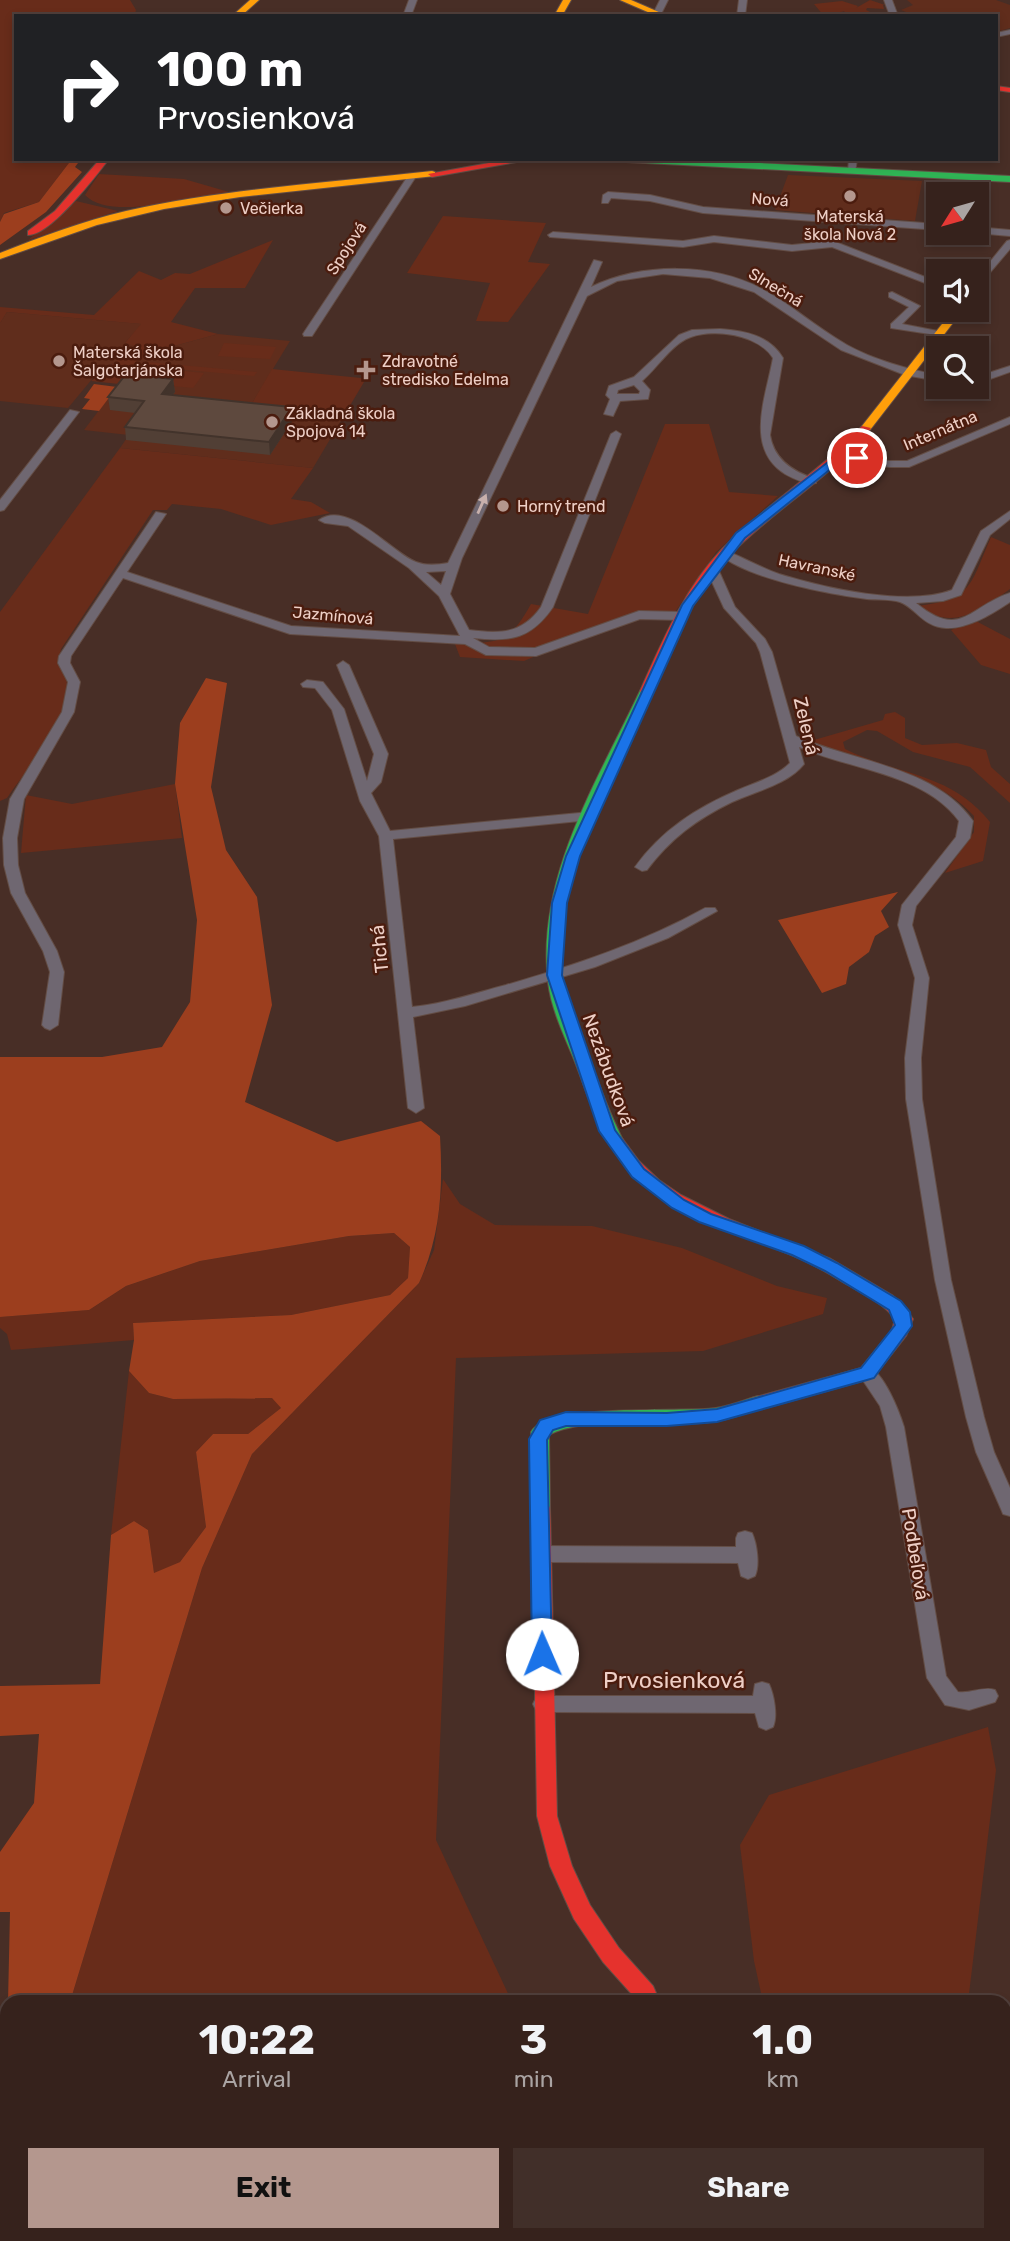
<!DOCTYPE html>
<html lang="en">
<head>
<meta charset="utf-8">
<style>
  :root { --surface:#36221c; --page:#412f29; --text:#f1f3f6; --muted:#aaa4a3; --line:#503f3b; --accent:#b4978e }
  body { margin:0; font-family:Rubik,sans-serif; background:var(--page); color:var(--text); height:100vh; display:flex; flex-direction:column; font-size:26px; white-space:nowrap }
  * { box-sizing:border-box; margin:0 }
  p { font-size:23px; color:var(--muted) }
  .icon { flex:none; width:38px; height:38px; fill:none; stroke:currentColor; stroke-width:2; stroke-linecap:round; stroke-linejoin:round }
  .map { position:relative; flex:1; overflow:hidden }
  .details { position:absolute; left:0px; top:1995px; width:1012px; height:247px; display:flex; flex-direction:column; background:var(--surface); border-radius:21px 21px 0 0; box-shadow:0 4px 10px #0003,0 0 0 2px var(--line) }
  .details>* { flex:none }
  .hud { position:absolute; left:14px; top:14px; width:984px; height:147px; border-radius:0px; box-shadow:0 4px 10px #0003,0 0 0 2px var(--line); background:#202124; color:#fff; overflow:hidden }
  .needle { width:46px; rotate:233deg }
  .fabs { position:absolute; left:926px; top:182px; display:grid; gap:14px }
  .fabs a { display:grid; place-items:center; width:63px; height:63px; border-radius:0px; background:var(--surface); box-shadow:0 4px 10px #0003,0 0 0 2px var(--line); font-size:35px }
  .pin { position:absolute; display:grid; place-items:center; width:60px; height:60px; color:#fff; margin:-30px; border:4px solid #fff; border-radius:50%; box-shadow:0 2px 7px #0007 }
  .me { position:absolute; width:77px; margin:-38px; rotate:359deg; stroke-linejoin:round; filter:drop-shadow(0 0 5px #0008) }
  .turn { display:flex; align-items:center; gap:24px; height:147px; padding:0 28px; font-size:32px }
  .turn .icon { width:91px; height:91px; stroke-width:2.5 }
  .turn b { display:block; font-size:49px; line-height:60px }
  .eta { display:flex; justify-content:space-evenly; align-items:center; height:119px; text-align:center }
  .eta b { font-size:42px; font-weight:700; line-height:49px }
  .button { display:flex; gap:14px; margin-top:auto; padding:14px 28px }
  .button a { flex:1; height:80px; border-radius:0px; background:var(--accent); color:#111; font-size:28px; font-weight:700; line-height:80px; text-align:center }
  .button a+a { background:var(--page); color:var(--text) }
  .map>svg:first-child { display:block }
  .built { fill:#602d1c }
  .green { fill:#682c1a }
  .forest { fill:#9c3e1e }
  .lines { fill:none; stroke-linecap:round; stroke-linejoin:round }
  .street-casing { stroke:#634d45; stroke-width:2 }
  .fast-casing { stroke:#634d45; stroke-width:2 }
  .slow-casing { stroke:#634d45; stroke-width:2 }
  .jam-casing { stroke:#634d45; stroke-width:2 }
  .street { fill:#6f6771; fill-rule:evenodd }
  .fast { fill:#30b455; fill-rule:evenodd }
  .slow { fill:#ff9f0a; fill-rule:evenodd }
  .jam { fill:#e5322d; fill-rule:evenodd }
  .wall { fill:#513f35 }
  .shaded-wall { fill:#42332b }
  .building { fill:#5e493e; stroke:#42332b; stroke-width:2 }
  .oneway { fill:#c8b0ac }
  .route { fill:#1a73e8; stroke:#114b97; stroke-width:2 }
  .poi-dot { fill:#b4978e; stroke:#4b1c0e; stroke-width:2.5 }
  .labels { text-anchor:middle; stroke-width:5; stroke-linejoin:round; paint-order:stroke }
  .far-street-label { font-size:16px; fill:#eecfc6; stroke:#4b1c0e }
  .far-poi-label { font-size:16px; fill:#eecfc6; stroke:#4b1c0e; text-anchor:start }
  .street-label { font-size:19px; fill:#eecfc6; stroke:#4b1c0e }
  .near-street-label { font-size:23px; fill:#eecfc6; stroke:#4b1c0e }
</style>
</head>
<body>
<div class="map">
<svg width="1010" height="2241" viewBox="0 0 1010 2241">
  <rect width="100%" height="100%" fill="#482e26"/>
  <path class="built" d="M907,0H996L1010,5V28L996,32V16H916L901,10L913,5Z
    M788,175L922,181L915,221L775,210Z
    M7,312L142,324L125,343L137,345L123,358L98,372L68,408L0,401V323Z
    M218,334L290,341L251,405L345,414L313,468L120,448L129,435L84,430L141,355Z"/>
  <path class="green" d="M0,0H130L136,10L134,16H16V159H72L39,202L4,213L0,222Z
    M870,0L885,5H883L884,9L867,8L866,10L870,12L837,16L845,11L824,16L814,4L842,1L858,6L856,8Z
    M99,174L184,179L229,192C195,196 110,222 85,195Z
    M76,201L118,211L28,240Z
    M443,216L546,223L528,262L550,264L508,322L476,321L490,283L407,273Z
    M273,240L245,288H195L171,322L218,334L141,355L119,384L91,381L136,346L125,343L141,324L7,312L0,323V307L94,315L139,271L161,280L175,273L190,274Z
    M224,343L276,347L270,359L218,356Z
    M147,362L257,372L254,376L144,366Z
    M143,367L204,373L193,388L132,382Z
    M272,369L361,378L364,382L345,414L251,405Z
    M665,424H709L729,492L778,496L716,552L671,618L627,617L524,661L460,657L455,644C500,642 508,645 531,604L588,614Z
    M120,448L313,468L291,499L311,502L330,513L271,525L221,509L172,504L167,510H153L61,649C57,668 67,671 67,686C68,721 26,770 7,798L0,801V612Z
    M991,537L1010,545V589C980,611 952,632 918,606C973,599 970,585 991,537Z
    M974,620L1010,639V674L981,665L951,630Z
    M895,712L905,718V738L922,745L957,743L986,750L991,767L1010,784V803L970,767L913,752L877,731L867,730L843,742L845,749C899,776 950,772 990,822L983,861L945,873L974,832V816C932,769 862,767 807,742L883,720L885,714Z
    M175,784L182,838L21,853L26,795L72,804Z
    M443,1179L460,1204L495,1225L592,1226L682,1248L777,1286L827,1298L823,1314L703,1351L456,1358L436,1840L512,2002H70L202,1568L252,1454L419,1283L434,1250Z
    M394,1233L410,1247L408,1278L390,1295L291,1315L133,1323L134,1340L11,1350L7,1334L0,1328V1317L89,1310L126,1286L200,1261L349,1236Z
    M129,1371L149,1393L173,1399L273,1398L281,1408L248,1434H213L196,1452L206,1527L180,1562L154,1574L148,1530L134,1521L111,1535Z
    M988,1727L996,1770L968,2002H763L754,1961L740,1845L769,1795Z
    M40,2235H771L767,2241H43Z"/>
  <path class="forest" d="M72,159H81L75,167L82,172L46,212L0,245V222L4,214L39,202Z
    M94,384L117,387L99,411L82,409L90,399L84,398Z
    M206,678L227,683L211,787L226,850L257,897L272,1005L245,1102L337,1142L421,1121L440,1136C443,1188 441,1235 419,1283L252,1454L202,1568L70,2002H8L10,1912H0V1852L34,1803L39,1734L0,1736V1686L100,1684L111,1535L134,1521L148,1530L154,1573L180,1562L206,1527L196,1452L213,1434H248L281,1408L272,1398L173,1399L149,1393L129,1371L134,1340L133,1323L291,1315L390,1295L408,1278L410,1247L394,1233L349,1236L200,1261L126,1286L89,1310L0,1317V1057H102L162,1047L190,1002L197,920L175,784L180,723Z
    M898,892L881,911L889,927L875,936L869,952L849,967L846,984L822,993L778,920Z
    M7,2020V2235H40L43,2241H0V2038Z
    M1005,2152L1010,2168V2241H767L771,2235H1004Z"/>
  <g class="lines">
    <defs>
      <path id="street" d="M409,0H417L411,16H403Z
        M660,0H668L660,16H652Z
        M739,0H747L745,16H737Z
        M884,0H892L898,16H890Z
        M1010,30V34L996,37V33Z
        M849,159H857L855,173L848,171Z
        M408,176L415,178L312,336H304L303,334Z
        M608,192L650,195L703,207L938,224V230L703,213L650,201L611,198L608,203H602L603,195Z
        M976,227L1010,230V236L976,233Z
        M553,232L683,241L714,236L792,245L833,241L938,282V288L832,247L792,251L714,242L683,247L550,237L548,235Z
        M1010,240V249L976,289V279L1007,241Z
        M594,260L602,262L591,287C641,263 712,262 762,289C792,305 817,328 847,345C872,359 910,370 938,375V381L905,375L841,350L754,292L710,278L663,274L617,281L587,296L462,558L450,594L469,630C500,634 522,634 541,607L611,434L616,431L621,434L553,607C531,639 511,642 473,638L489,647L535,648L639,611L682,612L688,616L682,620L640,619L536,656L486,655L465,644L290,634L123,578L71,656L70,663L80,682L74,712L24,799L17,838L18,865L25,893L57,951L64,972L58,1025L50,1030L45,1028L42,1025L50,972L43,951L11,893L4,865L3,838L10,799L62,712L68,682L58,663L59,656L156,512L166,514L127,572L291,626L460,636L439,596L409,568L348,526L325,523L319,520C348,499 392,553 416,562C426,566 437,565 448,563ZM446,571L441,585L426,572Z
        M892,292L920,306L902,324L943,332V336L891,328V324L909,307L889,297V293Z
        M720,329C745,331 769,335 783,358L770,435C774,460 793,472 816,479V483C806,485 794,479 785,474C744,448 766,397 773,358C758,334 711,327 686,339C669,348 657,368 642,381L650,390L648,399L620,401L613,416L604,414L610,399L606,395L609,386L634,377L679,335L692,330ZM634,385L640,391L639,394H617L618,390Z
        M1010,366V372L976,384V377Z
        M70,410L79,412L4,510L0,511V500Z
        M1010,417V424L909,467H889L841,458L836,455L841,452L889,461H907Z
        M1010,511V519L990,535L961,595L943,601L916,603C961,640 968,607 1010,593V602C992,614 968,629 946,628C923,627 916,608 900,602C890,599 877,600 867,599C829,594 748,579 719,554L725,551L729,552C746,559 762,568 779,574C824,588 908,607 952,590L981,531Z
        M712,565L718,569L735,607L765,639L772,652L796,736C853,762 934,766 973,821L970,838L916,906L912,925L929,978L921,1058L922,1099L951,1280L984,1417L994,1452L1010,1488V1516L1003,1514L1001,1509L976,1452L966,1417L935,1280L906,1099L905,1058L915,978L898,925L902,905L956,837L959,821C924,773 850,770 799,747L804,764C787,785 756,791 732,802C697,819 670,839 647,870L642,871L635,867C662,830 696,808 738,790C756,782 776,777 790,763L760,652L756,643L724,608L706,569Z
        M343,661L349,665L388,754L381,782L371,793L390,831L590,812L597,816L590,820L393,839L412,1007C444,1004 475,993 506,985C575,965 642,943 705,908H715L717,911L668,938L595,967L465,1006L413,1017L424,1108L416,1113L408,1108L379,836L360,801L332,710L315,688L303,687L301,684L307,680L323,682L344,709L367,781L374,754L337,665Z
        M867,1366C884,1372 899,1411 904,1427L946,1676L958,1692C971,1694 983,1686 995,1690L998,1696L995,1702L969,1710L945,1705L927,1678L886,1427L880,1406L858,1373L861,1368Z
        M745,1531L752,1533C757,1544 760,1565 755,1576L748,1579L741,1576L738,1563L540,1562L533,1559L531,1554L533,1549L540,1546L736,1547V1538L738,1533Z
        M762,1682L769,1684C774,1695 778,1716 773,1727L766,1730L759,1727L755,1713L543,1712L536,1710L533,1704L536,1698L543,1696H753L755,1684Z"/>
      <path id="fast" d="M622,159H681L1010,176V182L626,162Z
        M646,687L652,691C610,782 549,879 563,983C566,1009 579,1034 589,1058C600,1087 610,1115 624,1142L616,1147L610,1146C594,1118 585,1087 573,1057C563,1033 551,1008 548,982C536,877 597,782 640,691Z
        M758,1396L764,1398L767,1403L764,1408C743,1414 723,1422 701,1423C661,1426 582,1416 549,1435L550,1508L548,1513L541,1515L534,1513L532,1508L531,1432C547,1402 681,1413 716,1408C730,1406 744,1400 758,1396Z"/>
      <path id="slow" d="M250,0H259L241,16H232Z
        M563,0H571L562,16H554Z
        M620,0H631L668,16H657Z
        M432,171L435,172V176L240,197L164,209L97,225L0,259V253C41,237 83,221 126,211C227,188 330,183 432,171Z
        M953,310H963L870,430H862V426Z"/>
      <path id="jam" d="M996,86L1010,88V92L996,90Z
        M100,159H109C95,177 50,236 28,235V231L55,211Z
        M511,159H534L432,177L428,174Z
        M862,426L871,428C832,477 776,508 732,553C694,591 674,643 652,691L646,695L642,694L640,691C662,642 684,589 722,549C766,504 820,472 862,426Z
        M616,1137L622,1138L639,1161L659,1180L681,1195L729,1219L831,1259L892,1295L902,1304L913,1319L906,1336L873,1378L758,1410L752,1408L749,1403L752,1398L861,1368L892,1330L895,1319C883,1303 865,1295 848,1285C831,1275 814,1264 796,1257C724,1226 653,1213 608,1142Z
        M541,1501L548,1503L550,1508L557,1816L572,1866L590,1905L619,1948L653,1986L656,1993L653,2000H637L603,1962L574,1919L550,1866L537,1816L532,1508L534,1503Z"/>
    </defs>
    <use href="#street" class="street-casing"/>
    <use href="#fast" class="fast-casing"/>
    <use href="#slow" class="slow-casing"/>
    <use href="#jam" class="jam-casing"/>
    <use href="#street" class="street"/>
    <use href="#fast" class="fast"/>
    <use href="#slow" class="slow"/>
    <use href="#jam" class="jam"/>
  </g>
  <path class="wall" d="M173,379L175,392L173,395L293,420L270,455L126,440L125,427L135,413L110,410L108,397Z"/>
  <path class="shaded-wall" d="M173,379L175,392L164,406L162,394Z
    M292,407L293,420L270,455L269,442Z"/>
  <path class="building" d="M126,374L173,379L162,394L292,407L269,442L125,427L144,401L108,397Z"/>
  <defs><path id="oneway-solid" d="M-6-.8H1V-3.2L6.5 0L1 3.2V.8H-6Z" transform="scale(1.75)"/></defs>
  <use class="oneway" href="#oneway-solid" transform="translate(482 504) rotate(-66)"/>
  <path class="route" d="M841,452L863,458L857,462L843,459L745,538L693,606L580,856L567,903L562,975L615,1130L644,1169L684,1200L711,1214L804,1246L837,1263L901,1301L910,1312L912,1326L874,1378L867,1380L717,1422L667,1426H566L553,1430L547,1440L552,1654L549,1660H535L532,1654L529,1439L540,1420L566,1412L667,1413L717,1409L861,1368L895,1325L889,1310L825,1271L792,1255L699,1222L672,1208L632,1177L599,1131L547,975L552,903L566,856L682,605L736,533Z"/>
  <g class="poi-dot">
    <circle cx="850" cy="196" r="7"/>
    <circle cx="226" cy="208" r="7"/>
    <circle cx="59" cy="361" r="7"/>
    <path d="M362.5 359.5h7v7h7v7h-7v7h-7v-7h-7v-7h7z"/>
    <circle cx="272" cy="422" r="7"/>
    <circle cx="503" cy="506" r="7"/>
  </g>
  <g class="labels">
    <g class="far-street-label">
      <text transform="translate(770 199) rotate(4)" y="6">Nová</text>
      <text transform="translate(346 248) rotate(-57)" y="6">Spojová</text>
      <text transform="translate(776 287) rotate(31)" y="6">Slnečná</text>
      <text transform="translate(940 430) rotate(-23)" y="6">Internátna</text>
      <text transform="translate(817 567) rotate(12)" y="6">Havranské</text>
      <text transform="translate(333 615) rotate(5)" y="6">Jazmínová</text>
    </g>
    <g class="far-poi-label">
      <text x="240" y="214">Večierka</text>
      <text x="850" y="222" text-anchor="middle">Materská<tspan x="850" dy="18">škola Nová 2</tspan></text>
      <text x="73" y="358">Materská škola<tspan x="73" dy="18">Šalgotarjánska</tspan></text>
      <text x="382" y="367">Zdravotné<tspan x="382" dy="18">stredisko Edelma</tspan></text>
      <text x="286" y="419">Základná škola<tspan x="286" dy="18">Spojová 14</tspan></text>
      <text x="517" y="512">Horný trend</text>
    </g>
    <g class="street-label">
      <text transform="translate(807 726) rotate(77)" y="7">Zelená</text>
      <text transform="translate(379 949) rotate(-96)" y="7">Tichá</text>
      <text transform="translate(609 1070) rotate(70)" y="7">Nezábudková</text>
      <text transform="translate(916 1554) rotate(81)" y="7">Podbeľová</text>
    </g>
    <g class="near-street-label">
      <text x="674" y="1688">Prvosienková</text>
    </g>
  </g>
</svg>
<div class="fabs">
<a><svg class="needle" viewBox="-14 -14 28 28"><path d="M0-13l5 13h-10z" fill="#e53935"/><path d="M0 13l5-13h-10z" fill="#aaa4a3"/></svg></a>
<a><svg class="icon" aria-label="sound" viewBox="0 0 24 24"><path d="M4 9h4l5-4v14l-5-4H4zM17 9q2 3 0 6"/></svg></a>
<a><svg class="icon" aria-label="search" viewBox="0 0 24 24"><circle cx="10" cy="10" r="6"/><path d="M15 15l6 6"/></svg></a>
</div>
<div class="pin" style="left:857px;top:458px;background:#d93025"><svg class="icon" aria-label="arrive" viewBox="0 0 24 24"><path d="M6 21V4h12l-3 4 3 4H6"/></svg></div>
<svg class="me" style="left:542px;top:1654px" viewBox="-20 -20 40 40"><circle r="19" fill="#fff"/><path d="M0-13L10 11 0 6-10 11z" fill="#1a73e8"/></svg>
<div class="hud">
<div class="turn"><svg class="icon" aria-label="right" viewBox="0 0 24 24"><path d="M7 20v-9h11M14 6l5 5-5 5"/></svg><div><b>100 m</b>Prvosienková</div></div>
</div>
<section class="details">
<div class="eta">
<div><b>10:22</b><p>Arrival</p></div>
<div><b>3</b><p>min</p></div>
<div><b>1.0</b><p>km</p></div>
</div>
<div class="button"><a>Exit</a><a>Share</a></div>
</section>
</div>
</body>
</html>
